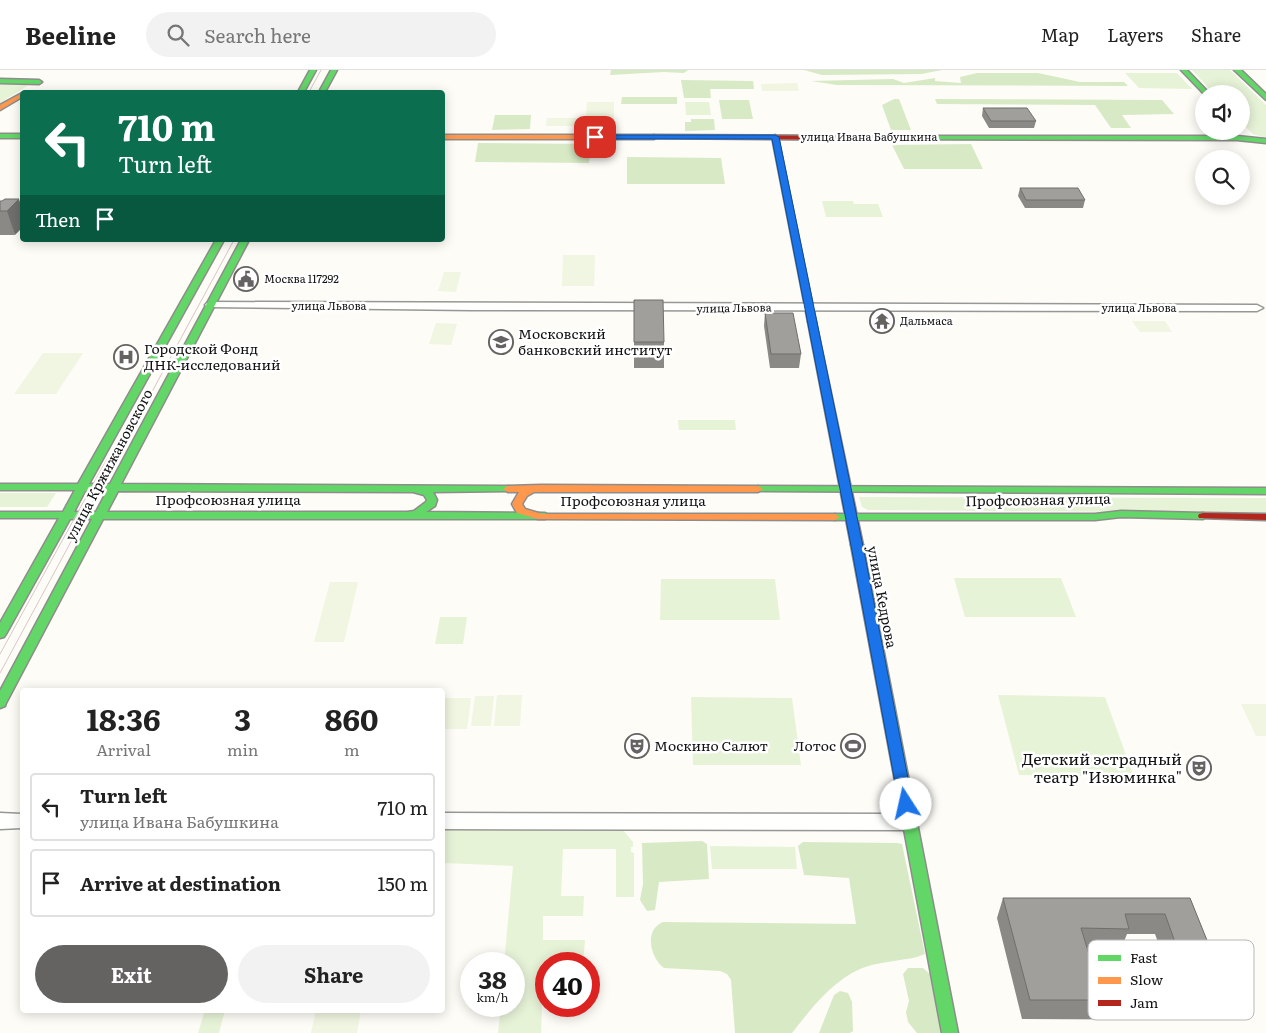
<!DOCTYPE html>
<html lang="en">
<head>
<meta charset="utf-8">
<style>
  :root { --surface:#fff; --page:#f2f2f2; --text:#222; --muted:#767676; --line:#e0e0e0; --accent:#646362 }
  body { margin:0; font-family:Literata,serif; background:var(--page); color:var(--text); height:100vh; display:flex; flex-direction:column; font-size:19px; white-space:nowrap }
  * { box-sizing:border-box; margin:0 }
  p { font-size:16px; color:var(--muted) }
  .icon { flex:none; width:28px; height:28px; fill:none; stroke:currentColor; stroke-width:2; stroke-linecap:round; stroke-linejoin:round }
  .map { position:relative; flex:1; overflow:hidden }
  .details { position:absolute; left:20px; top:618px; width:425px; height:325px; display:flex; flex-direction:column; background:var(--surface); border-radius:5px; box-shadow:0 2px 12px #0003 }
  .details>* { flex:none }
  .top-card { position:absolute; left:20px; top:20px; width:425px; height:152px; border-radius:5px; box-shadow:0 2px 12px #0003; background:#0b6e4f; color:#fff; overflow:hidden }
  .controls { position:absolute; left:1195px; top:15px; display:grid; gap:10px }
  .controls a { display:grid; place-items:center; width:55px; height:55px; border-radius:50%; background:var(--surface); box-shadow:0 2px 12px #0003; font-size:25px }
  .speed { position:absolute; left:460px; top:882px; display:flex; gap:10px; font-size:25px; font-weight:700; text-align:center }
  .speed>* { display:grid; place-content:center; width:65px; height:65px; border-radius:50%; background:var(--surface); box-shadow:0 2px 12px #0003; line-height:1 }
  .speed small { font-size:12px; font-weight:400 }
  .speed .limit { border:8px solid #d22; background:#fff; color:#111 }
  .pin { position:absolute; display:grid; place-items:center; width:42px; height:42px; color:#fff; margin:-21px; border-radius:10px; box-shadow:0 2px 8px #0006 }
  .me { position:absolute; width:55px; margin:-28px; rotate:350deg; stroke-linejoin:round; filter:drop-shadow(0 0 4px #0008) }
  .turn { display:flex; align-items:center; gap:18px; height:105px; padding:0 15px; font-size:22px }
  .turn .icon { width:65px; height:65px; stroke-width:2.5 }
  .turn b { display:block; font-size:35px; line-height:42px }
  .then { display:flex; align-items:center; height:48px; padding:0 15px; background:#0003; gap:10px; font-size:19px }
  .eta { display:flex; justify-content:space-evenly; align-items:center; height:85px; text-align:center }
  .eta b { font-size:30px; font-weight:700; line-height:35px }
  .cta { display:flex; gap:10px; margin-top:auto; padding:10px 15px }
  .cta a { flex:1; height:58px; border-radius:30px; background:var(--accent); color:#fff; font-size:20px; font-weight:700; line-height:58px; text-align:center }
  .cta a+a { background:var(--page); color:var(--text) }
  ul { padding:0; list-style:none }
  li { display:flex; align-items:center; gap:15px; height:68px; margin:0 10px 8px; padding:0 5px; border:2px solid var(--line); border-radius:5px }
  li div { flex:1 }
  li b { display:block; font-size:19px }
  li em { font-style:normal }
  header { display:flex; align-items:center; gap:30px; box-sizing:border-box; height:70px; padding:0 25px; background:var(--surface); border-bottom:1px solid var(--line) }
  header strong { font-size:24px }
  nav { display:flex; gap:28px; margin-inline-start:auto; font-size:18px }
  .search { width:350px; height:45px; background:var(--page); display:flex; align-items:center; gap:12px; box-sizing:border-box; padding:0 18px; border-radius:28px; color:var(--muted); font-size:19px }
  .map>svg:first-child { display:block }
  .green { fill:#e7f3d7 }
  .forest { fill:#d8eac5 }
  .pitch { fill:#f0f6e1 }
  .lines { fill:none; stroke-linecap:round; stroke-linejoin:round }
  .street-casing { stroke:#979795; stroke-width:3 }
  .fast-casing { stroke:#8e8d8b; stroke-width:3 }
  .slow-casing { stroke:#8e8d8b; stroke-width:3 }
  .jam-casing { stroke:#8e8d8b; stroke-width:3 }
  .street { fill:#fffffe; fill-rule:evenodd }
  .fast { fill:#63d668; fill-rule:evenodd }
  .slow { fill:#ff974d; fill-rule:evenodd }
  .jam { fill:#b3261e; fill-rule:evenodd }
  .tram { stroke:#d9c6c7; stroke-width:1 }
  .wall { fill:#8a8986; fill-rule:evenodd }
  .shaded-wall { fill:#716f6d }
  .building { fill:#a19f9c; stroke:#716f6d; fill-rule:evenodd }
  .route { fill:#1a73e8; stroke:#114b97 }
  .labels { text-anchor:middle; stroke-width:5; stroke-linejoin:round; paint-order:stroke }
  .far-street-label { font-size:11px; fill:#111; stroke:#fff }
  .far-poi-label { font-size:11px; fill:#111; stroke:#fff; text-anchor:start }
  .poi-label { font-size:14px; fill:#111; stroke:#fff; text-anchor:start }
  .street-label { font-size:14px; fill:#111; stroke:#fff }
  .near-poi-label { font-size:16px; fill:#111; stroke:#fff; text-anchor:end }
  .key { fill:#fff; stroke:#b8b8b8; stroke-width:1 }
  .key-label { font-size:14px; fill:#111 }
</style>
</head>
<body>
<header>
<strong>Beeline</strong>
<div class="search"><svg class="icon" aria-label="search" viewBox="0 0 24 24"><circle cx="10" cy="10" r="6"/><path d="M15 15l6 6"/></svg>Search here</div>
<nav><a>Map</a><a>Layers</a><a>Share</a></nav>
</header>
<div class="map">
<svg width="1266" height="963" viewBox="0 0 1266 963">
  <rect width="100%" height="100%" fill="#fdfcf7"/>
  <path class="green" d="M1192,0H1230L1266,35V68L1253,64L1241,52V24H1214Z
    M1125,3H1177L1192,19L1139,18Z
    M0,13L27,15V16L0,33Z
    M685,32H709L711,45H686Z
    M822,131H853L854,134H878L883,147H826Z
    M678,350H735L736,360H679Z
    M0,423H56L47,437H0Z
    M859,427L1266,428V443L868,440L862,437Z
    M954,508H1061L1076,547H965Z
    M661,509H775L780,550H660Z
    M440,547H467L463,574H435Z
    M998,625L1105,627L1134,707L1019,705Z
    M691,627L792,628L801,695H693Z
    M443,760H623L633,772V777H631V782L634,783V827H616V779H563L561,826H584L583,846H543V870H585L583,894H546V910H543L541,963H498L501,936H514V894H504L513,796L443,793Z
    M710,776L795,777L797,799H712Z
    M205,940H225L219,963H198Z"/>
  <path class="forest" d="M611,0H688L684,3L664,2L610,5Z
    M804,0H942L921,4L822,5Z
    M977,3H1038L1080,12H1124L1128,16L837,15L811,11L893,9L904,13L935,8V11L961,13L960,7Z
    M681,10L753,11L754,19H710L711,28H684Z
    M622,27H677V34H621Z
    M894,29H899L911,60H891L882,35Z
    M935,29L1162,30L1174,44L1122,45L1131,58H1111L1095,35L937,34Z
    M719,30H749L753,49H722Z
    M495,45H531L530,59L492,60Z
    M691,49H714L715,60L685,61V52H691Z
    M478,73L591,74L589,93L475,92Z
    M971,74L983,99H904L892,75Z
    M627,87L721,88L725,114H627Z
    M702,771L707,774L709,809L659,812L655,840L647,841L640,830L643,814L642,773Z
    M803,772L897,773L902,774L925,884L917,887C900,891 875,892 860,899C831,912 811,939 792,963H735L731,910L727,904L720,901L664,898C651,889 643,860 663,852L856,854L849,808L804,805L798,776Z
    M908,898H923L931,905L945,963H917L908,952L906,942L909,931L903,904Z
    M840,921L848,923L852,932L853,961L850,963H819L834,925Z"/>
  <path class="pitch" d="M797,13L799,21H762L761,14Z
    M587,32H614V57H585Z
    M547,48H579L578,56H546Z
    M563,185H595L594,216H562Z
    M444,202H461L456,222L438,221Z
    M1132,251H1165L1172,262H1140Z
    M436,253L457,254L451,275L429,274Z
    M43,283H83L56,324H14Z
    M330,512H358L344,572H314Z
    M497,625H522L520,656H494Z
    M475,626H494L491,656H471Z
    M442,628H471L467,659H443Z
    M1241,634H1266V666H1256Z
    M316,940H361L357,963H311Z"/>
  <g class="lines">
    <defs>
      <path id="street" d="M211,232L1257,235L1263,238L1257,241L473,240L207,237L205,235L207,233Z
        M0,743L22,744V758L0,759Z
        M442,743L909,744L916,747L918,752L916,757L909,760L442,759Z"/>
      <path id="fast" d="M310,0H316L304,22H298Z
        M331,0H337L325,22H319Z
        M1181,0H1187L1210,24H1204Z
        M1234,0H1241L1266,24V30Z
        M0,9L39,10L42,12L39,14L0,13Z
        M0,64H22V68H0Z
        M865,66H1237L1266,69V73L1237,70L863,69V67Z
        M216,170H224L89,414H110L241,170H249L121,414L508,416L512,417L513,419L512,421L433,422L437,430L435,436L426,442L545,443L550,446L545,449H103L6,633L5,636L0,638V621L92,449H70L6,564L4,567L0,568V553L59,448H0V442H63L75,420H0V414H78ZM85,421H107L96,442H74ZM118,421L413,422L424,425L427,430L426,432L414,441L407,442H107Z
        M758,416L1266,418V424L754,421L753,419Z
        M1121,441L1203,443L1208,446L1203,449L1121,447L1095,450H835L830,447L835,444H1095Z
        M857,471L863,475L958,963H942L851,475Z"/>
      <path id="slow" d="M22,23V27L0,40V35Z
        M442,65H654L657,67L654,69H442Z
        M775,65L778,67L816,252L812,255L808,252L772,67Z
        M541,415L758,416L763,419L758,422H534L527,426L522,434L525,439L542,444H835L840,447L835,450L538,449L517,443L512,434L519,422H508L503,419L508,416Z"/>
      <path id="jam" d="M654,65L865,66L868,68L865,70L652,68V66Z
        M812,249L816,252L863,475L857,479L851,475L808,252Z
        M1203,443L1266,444V450L1199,448L1198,446L1199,444Z"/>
    </defs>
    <use href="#street" class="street-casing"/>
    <use href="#fast" class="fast-casing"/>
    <use href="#slow" class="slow-casing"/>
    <use href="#jam" class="jam-casing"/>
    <use href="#street" class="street"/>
    <use href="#fast" class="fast"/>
    <use href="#slow" class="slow"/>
    <use href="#jam" class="jam"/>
    <path class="tram" d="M309,22L321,0
      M0,584L107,389
      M0,603L234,170"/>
  </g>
  <path class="wall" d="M983,38L1036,51L1034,58H989L982,46Z
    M1020,118L1085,130L1083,138H1025L1018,126Z
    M5,129L15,165H0V131H2Z
    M634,230L664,272V298H634Z
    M765,243L801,284L799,298H770L764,256Z
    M1003,828H1190L1231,930L1220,950L1022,949L997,848ZM1127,864H1155L1174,917H1150L1094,901L1087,878L1121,879Z"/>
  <path class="shaded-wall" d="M19,129L22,139V158L15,165L7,141Z"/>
  <path class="building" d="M983,38H1027L1036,51H991Z
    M1020,118H1078L1085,130H1026Z
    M5,129H19L7,141H0V131H2Z
    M634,230H663L664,272H634Z
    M765,243H793L801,284H771Z
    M1003,828H1190L1231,930H1030ZM1125,844H1165L1191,917H1150L1145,902L1094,901L1081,858L1129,859Z"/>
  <path class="route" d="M775,65L779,67L865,486L913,734L911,738L906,740L901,738L899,734L853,486L772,69H595L592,67L595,65Z"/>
  <defs>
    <symbol id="civic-ring" viewBox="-11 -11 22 22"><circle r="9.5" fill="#fff" stroke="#646362" stroke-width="1.5"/><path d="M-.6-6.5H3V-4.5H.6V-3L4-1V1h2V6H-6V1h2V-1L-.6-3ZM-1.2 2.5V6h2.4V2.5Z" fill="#646362"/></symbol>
    <symbol id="temple-ring" viewBox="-11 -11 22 22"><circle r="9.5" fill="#fff" stroke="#646362" stroke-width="1.5"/><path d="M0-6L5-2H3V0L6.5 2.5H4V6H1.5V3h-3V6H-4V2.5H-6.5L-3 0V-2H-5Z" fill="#646362"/></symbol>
    <symbol id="university-ring" viewBox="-11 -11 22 22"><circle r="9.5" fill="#fff" stroke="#646362" stroke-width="1.5"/><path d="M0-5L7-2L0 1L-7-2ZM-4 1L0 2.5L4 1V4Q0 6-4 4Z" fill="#646362"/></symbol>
    <symbol id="hospital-ring" viewBox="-11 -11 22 22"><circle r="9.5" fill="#fff" stroke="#646362" stroke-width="1.5"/><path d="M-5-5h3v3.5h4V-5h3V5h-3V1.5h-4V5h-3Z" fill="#646362"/></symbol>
    <symbol id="theatre-ring" viewBox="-11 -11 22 22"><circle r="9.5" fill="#fff" stroke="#646362" stroke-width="1.5"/><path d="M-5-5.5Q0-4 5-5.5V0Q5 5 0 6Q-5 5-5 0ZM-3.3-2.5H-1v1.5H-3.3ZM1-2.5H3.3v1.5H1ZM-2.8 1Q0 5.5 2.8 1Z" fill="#646362"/></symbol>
    <symbol id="stadium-ring" viewBox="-11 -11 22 22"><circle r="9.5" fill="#fff" stroke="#646362" stroke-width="1.5"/><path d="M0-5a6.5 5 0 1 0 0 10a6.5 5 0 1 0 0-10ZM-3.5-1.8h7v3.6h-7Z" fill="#646362"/></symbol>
  </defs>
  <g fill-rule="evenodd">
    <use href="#civic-ring" x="232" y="195" width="28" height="28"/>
    <use href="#temple-ring" x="868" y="237" width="28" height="28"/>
    <use href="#university-ring" x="487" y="258" width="28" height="28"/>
    <use href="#hospital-ring" x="112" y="273" width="28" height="28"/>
    <use href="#theatre-ring" x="623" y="662" width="28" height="28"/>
    <use href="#stadium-ring" x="839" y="662" width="28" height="28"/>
    <use href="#theatre-ring" x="1185" y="684" width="28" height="28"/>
  </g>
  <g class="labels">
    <g class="far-street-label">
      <text x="869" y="71">улица Ивана Бабушкина</text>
      <text x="329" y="240">улица Львова</text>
      <text transform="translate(734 238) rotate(-1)" y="4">улица Львова</text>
      <text x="1139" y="242">улица Львова</text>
    </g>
    <g class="far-poi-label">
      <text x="264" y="213">Москва 117292</text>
      <text x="900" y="255">Дальмаса</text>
    </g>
    <g class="poi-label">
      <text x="518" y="269">Московский<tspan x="518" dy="16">банковский институт</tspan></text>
      <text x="144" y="284">Городской Фонд<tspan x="144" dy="16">ДНК-исследований</tspan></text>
      <text x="654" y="681">Москино Салют</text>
      <text x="836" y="681" text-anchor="end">Лотос</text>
    </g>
    <g class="street-label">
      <text transform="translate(109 395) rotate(-62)" y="5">улица Кржижановского</text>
      <text x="228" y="435">Профсоюзная улица</text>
      <text transform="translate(1038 430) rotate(-1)" y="5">Профсоюзная улица</text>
      <text x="633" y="436">Профсоюзная улица</text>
      <text transform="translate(882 527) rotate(79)" y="5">улица Кедрова</text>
    </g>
    <g class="near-poi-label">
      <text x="1182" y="695">Детский эстрадный<tspan x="1182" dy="18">театр "Изюминка"</tspan></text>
    </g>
  </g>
  <rect x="1088" y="870" width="166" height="80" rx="8" class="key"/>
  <rect x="1098" y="885" width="23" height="6" fill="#63d668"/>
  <rect x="1098" y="907" width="23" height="7" fill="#ff974d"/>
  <rect x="1098" y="930" width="23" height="6" fill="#b3261e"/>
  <g class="key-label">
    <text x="1130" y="893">Fast</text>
    <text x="1130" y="915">Slow</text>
    <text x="1130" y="938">Jam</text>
  </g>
</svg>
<div class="controls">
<a><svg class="icon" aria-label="sound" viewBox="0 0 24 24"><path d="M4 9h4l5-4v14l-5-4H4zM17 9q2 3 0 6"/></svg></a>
<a><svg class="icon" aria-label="search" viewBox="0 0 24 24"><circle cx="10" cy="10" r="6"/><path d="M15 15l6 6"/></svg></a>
</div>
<div class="speed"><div>38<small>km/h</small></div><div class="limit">40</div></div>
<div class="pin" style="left:595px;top:67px;background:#d93025"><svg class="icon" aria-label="arrive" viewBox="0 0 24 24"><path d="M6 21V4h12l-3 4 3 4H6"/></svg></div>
<svg class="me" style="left:906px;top:734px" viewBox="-20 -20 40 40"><circle r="19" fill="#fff"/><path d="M0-13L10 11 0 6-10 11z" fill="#1a73e8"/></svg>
<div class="top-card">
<div class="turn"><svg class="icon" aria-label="left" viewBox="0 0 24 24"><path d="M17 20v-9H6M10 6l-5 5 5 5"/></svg><div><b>710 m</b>Turn left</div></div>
<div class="then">Then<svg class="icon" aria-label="arrive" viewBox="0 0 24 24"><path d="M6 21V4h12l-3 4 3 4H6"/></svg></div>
</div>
<section class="details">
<div class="eta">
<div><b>18:36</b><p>Arrival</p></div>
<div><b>3</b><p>min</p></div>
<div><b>860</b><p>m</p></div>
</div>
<ul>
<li><svg class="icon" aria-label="left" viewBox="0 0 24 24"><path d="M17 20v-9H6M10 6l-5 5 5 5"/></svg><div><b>Turn left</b><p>улица Ивана Бабушкина</p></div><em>710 m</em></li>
<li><svg class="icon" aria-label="arrive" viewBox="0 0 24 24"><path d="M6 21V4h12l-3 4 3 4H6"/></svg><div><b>Arrive at destination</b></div><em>150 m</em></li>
</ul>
<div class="cta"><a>Exit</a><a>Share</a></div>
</section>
</div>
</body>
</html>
